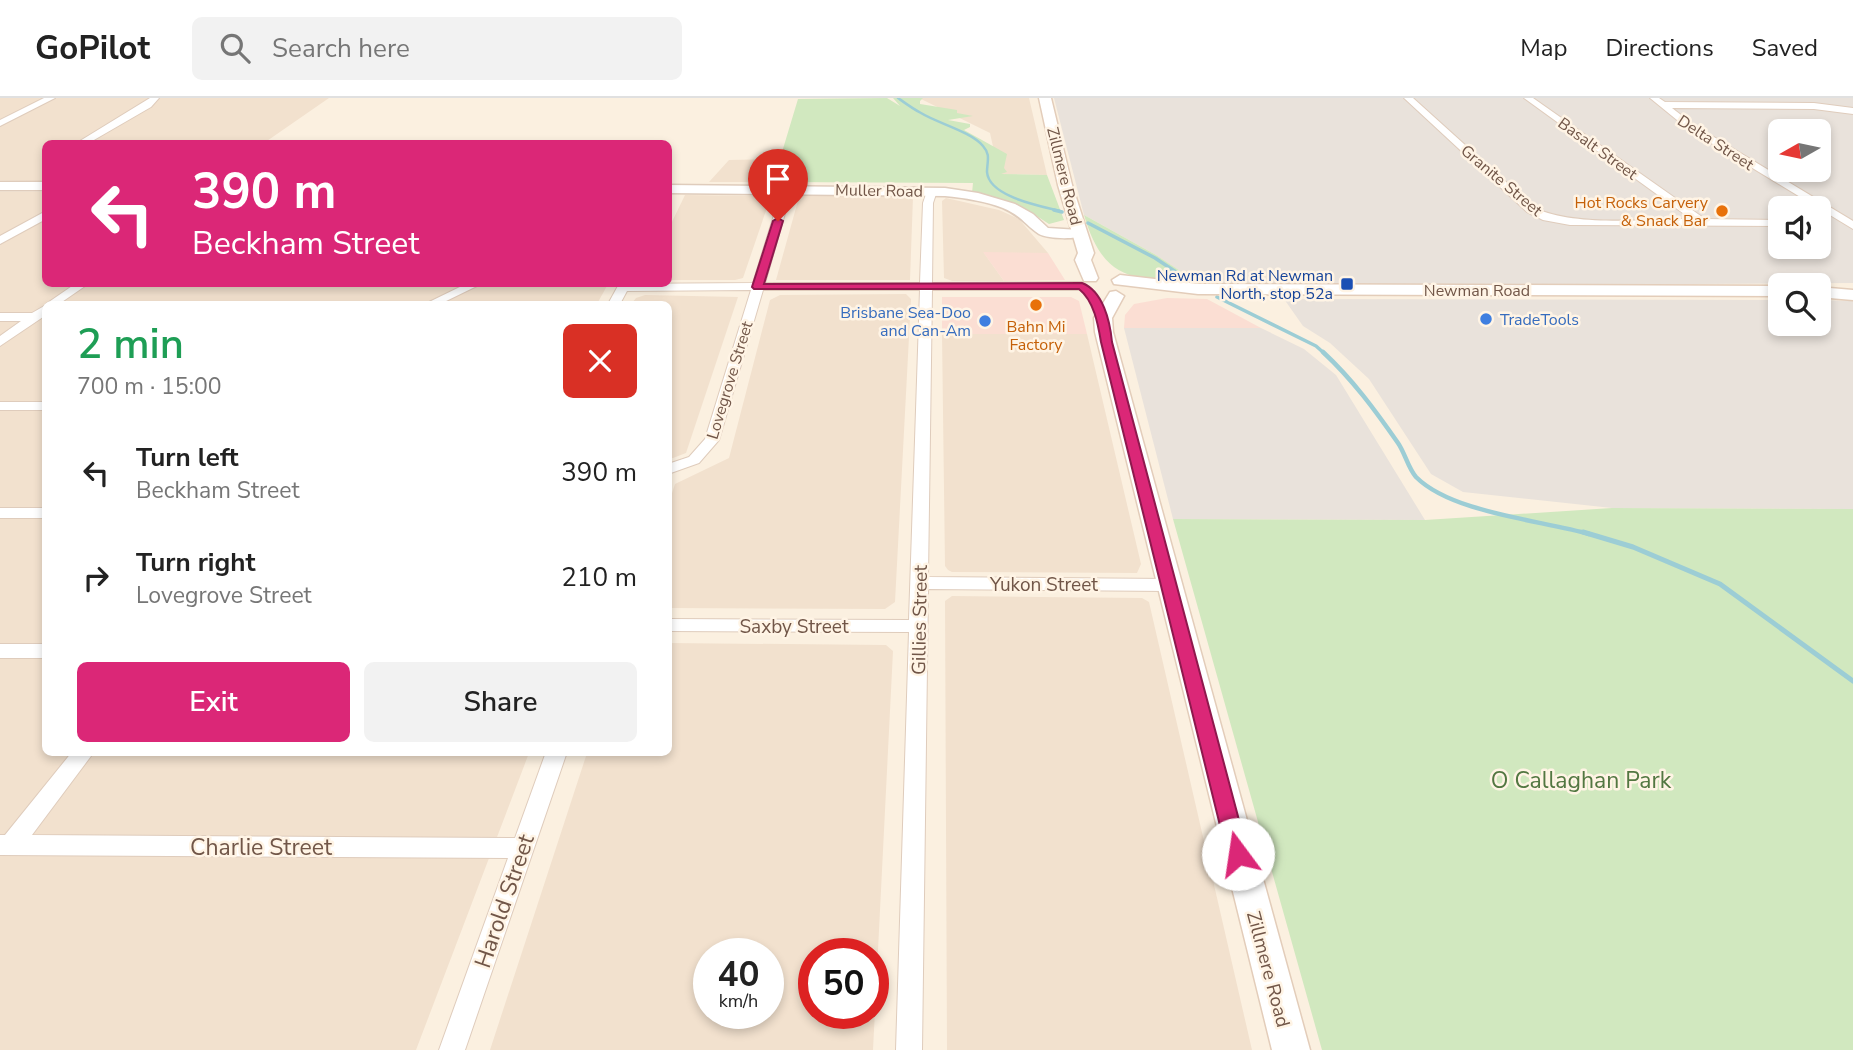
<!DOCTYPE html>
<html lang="en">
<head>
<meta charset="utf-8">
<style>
  :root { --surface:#fff; --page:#f2f2f2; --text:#222; --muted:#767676; --line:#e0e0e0; --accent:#db2777 }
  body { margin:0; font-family:"Nunito Sans",sans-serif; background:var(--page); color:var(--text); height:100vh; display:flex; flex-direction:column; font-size:26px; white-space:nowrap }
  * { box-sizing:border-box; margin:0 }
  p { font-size:23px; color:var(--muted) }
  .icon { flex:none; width:38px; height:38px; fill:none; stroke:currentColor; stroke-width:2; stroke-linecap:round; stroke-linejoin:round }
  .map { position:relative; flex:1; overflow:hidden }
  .sheet { position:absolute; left:42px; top:203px; width:630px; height:455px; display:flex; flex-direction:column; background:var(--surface); border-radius:10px; box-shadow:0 4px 10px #0003 }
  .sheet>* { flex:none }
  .hud { position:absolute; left:42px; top:42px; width:630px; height:147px; border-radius:10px; box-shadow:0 4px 10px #0003; background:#db2777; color:#fff; overflow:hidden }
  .needle { width:46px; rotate:261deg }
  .controls { position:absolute; left:1768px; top:21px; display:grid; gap:14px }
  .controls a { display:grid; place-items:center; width:63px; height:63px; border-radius:10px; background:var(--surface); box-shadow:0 4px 10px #0003; font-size:35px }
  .speed { position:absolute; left:693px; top:840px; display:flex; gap:14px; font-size:35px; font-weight:700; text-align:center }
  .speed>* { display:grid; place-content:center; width:91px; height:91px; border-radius:50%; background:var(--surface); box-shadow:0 4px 10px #0003; line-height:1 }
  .speed small { font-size:18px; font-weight:400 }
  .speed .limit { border:10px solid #d22; background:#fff; color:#111 }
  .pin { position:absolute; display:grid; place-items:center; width:60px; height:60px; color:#fff; margin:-72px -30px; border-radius:50% 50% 50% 0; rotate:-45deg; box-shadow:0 0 7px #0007 }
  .pin .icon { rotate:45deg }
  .me { position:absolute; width:77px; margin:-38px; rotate:346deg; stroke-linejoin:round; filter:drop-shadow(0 0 5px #0008) }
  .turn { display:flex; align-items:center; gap:24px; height:147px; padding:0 35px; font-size:32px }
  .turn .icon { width:91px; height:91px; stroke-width:2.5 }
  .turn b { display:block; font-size:49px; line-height:60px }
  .round { display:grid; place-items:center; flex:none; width:74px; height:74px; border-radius:10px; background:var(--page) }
  .headline { display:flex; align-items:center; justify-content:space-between; height:119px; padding:0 35px }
  h1 { font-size:42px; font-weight:600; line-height:52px; color:#1e9e55 }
  .primary-button { display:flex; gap:14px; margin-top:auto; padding:14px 35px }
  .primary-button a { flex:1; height:80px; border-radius:10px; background:var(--accent); color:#fff; font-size:28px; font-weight:600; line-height:80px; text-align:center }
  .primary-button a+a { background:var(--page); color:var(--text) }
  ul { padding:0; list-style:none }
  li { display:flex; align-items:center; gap:21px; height:105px; padding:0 35px }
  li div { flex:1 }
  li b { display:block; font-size:26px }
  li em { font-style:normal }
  header { display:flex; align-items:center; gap:42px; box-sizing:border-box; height:98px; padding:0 35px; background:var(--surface); border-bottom:2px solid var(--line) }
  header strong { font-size:33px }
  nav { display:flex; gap:38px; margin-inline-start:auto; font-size:24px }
  .search { width:490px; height:63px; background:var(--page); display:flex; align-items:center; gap:18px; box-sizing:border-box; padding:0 24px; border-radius:10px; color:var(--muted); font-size:26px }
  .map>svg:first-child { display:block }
  .residential { fill:#f2e1ce; fill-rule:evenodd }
  .commercial { fill:#fbded3 }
  .industrial { fill:#e9e2db; fill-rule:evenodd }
  .green { fill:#d1e8bf }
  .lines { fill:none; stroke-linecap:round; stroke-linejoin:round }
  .stream-far3 { stroke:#9ccdd5; stroke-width:2.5 }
  .stream-far2 { stroke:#9ccdd5; stroke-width:3.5 }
  .stream-far1 { stroke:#9ccdd5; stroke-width:4.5 }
  .stream { stroke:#9ccdd5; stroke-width:5 }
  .minor-casing { stroke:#dfccbc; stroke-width:2 }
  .tertiary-casing { stroke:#dfccbc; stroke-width:3 }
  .secondary-casing { stroke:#e3cdba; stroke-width:3 }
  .minor { fill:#fff; fill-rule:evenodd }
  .tertiary { fill:#fff; fill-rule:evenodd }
  .secondary { fill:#fff; fill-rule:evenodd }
  .route { fill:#db2777; stroke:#8e194d; stroke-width:2 }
  .food-dot { fill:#e8710a; stroke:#fff4e5; stroke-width:2.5 }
  .transit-dot { fill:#1a4fb4; stroke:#fff4e5; stroke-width:2.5 }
  .shop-dot { fill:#3f7fe0; stroke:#fff4e5; stroke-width:2.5 }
  .labels { text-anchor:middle; stroke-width:5; stroke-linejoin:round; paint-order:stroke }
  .far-street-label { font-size:16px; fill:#715648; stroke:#fff4e5 }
  .far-food-label { font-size:16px; fill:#c56008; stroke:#fff4e5; text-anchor:end }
  .far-transit-label { font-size:16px; fill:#164399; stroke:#fff4e5; text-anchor:end }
  .far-shop-label { font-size:16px; fill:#366cbe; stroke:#fff4e5; text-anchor:end }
  .street-label { font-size:19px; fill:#715648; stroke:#fff4e5 }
  .near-park-label { font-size:23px; fill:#527741; stroke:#fff4e5 }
  .near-street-label { font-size:23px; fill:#715648; stroke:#fff4e5 }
</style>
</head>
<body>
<header>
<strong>GoPilot</strong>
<div class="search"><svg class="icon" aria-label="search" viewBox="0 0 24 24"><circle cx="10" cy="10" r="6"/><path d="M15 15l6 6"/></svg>Search here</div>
<nav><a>Map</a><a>Directions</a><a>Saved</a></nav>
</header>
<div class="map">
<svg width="1853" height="952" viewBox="0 0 1853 952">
  <rect width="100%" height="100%" fill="#fbf0e0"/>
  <path class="residential" d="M0,0H329L264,45L46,46L45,83L0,82Z
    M919,0H1029L1047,77L999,76L990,35Z
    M779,61L773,84H709L729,62Z
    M0,94H45L46,186H608L597,206H46V654L529,655L416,952H0Z
    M685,97L771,98L743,180L735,182H669V130Z
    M804,97L913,99L910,182H776L799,99Z
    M946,100L999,112L1019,121L1048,155H984L1004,183H952L944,180L942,103Z
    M906,196L911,201L895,504L885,511L669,510V404L675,386L729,360L770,202L780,197Z
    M645,197L738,199L686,355L673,360H668V206H631L636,200Z
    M942,236H1087L1141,466L1137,475L952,474L948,472L945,468Z
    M952,498L1142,500L1149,504L1252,952H947L945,503Z
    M669,545L886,547L893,553L873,952H490L587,655L668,654ZM709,856H768V915H709ZM814,856H873V915H814Z"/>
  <path class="commercial" d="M983,154L1048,155L1065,182L1004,183Z
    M942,199H1071L1079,203L1087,236H942Z
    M1167,200L1207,201L1261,230H1124L1125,217L1134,206Z"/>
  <path class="industrial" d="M1054,0H1853V185L1204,189L1156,157L1084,117ZM1780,33H1818V72H1780ZM1780,110H1818V149H1780Z
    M1284,201L1780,202V226H1818V202L1853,203V411L1612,410L1463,394L1431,376L1369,281L1330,245L1303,228Z
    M1124,230H1261L1304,251L1336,277L1425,422L1173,421Z"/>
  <path class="green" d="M887,0L900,8L893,0H923L920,3V6L957,12V15L973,18L948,22L970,26V29L964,32L1007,56L1004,70L1007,74L1001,76L1047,77L1064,122L1049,126L1032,115L972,95L973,85L773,84L798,1Z
    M1084,117L1156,157L1200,186C1136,179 1105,188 1084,117Z
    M1612,410L1853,411V952H1322L1173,421L1425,422Z"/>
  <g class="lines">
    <path class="stream-far3" d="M898,0C905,5 913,11 921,15C937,25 972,34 983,48C991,57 987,63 987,74C989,99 1041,108 1060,113"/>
    <path class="stream-far2" d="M1054,112L1062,114
      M1088,125L1155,160L1191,184
      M1217,199L1316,248L1325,256"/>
    <path class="stream-far1" d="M1323,254C1353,282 1375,312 1398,345C1405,355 1408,370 1416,379C1452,415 1540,422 1589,436"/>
    <path class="stream" d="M1583,434L1633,449L1720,486L1853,583"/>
    <defs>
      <path id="minor" d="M44,0H55L0,28V22Z
        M150,0H159L151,9L87,46H75Z
        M1404,0H1413L1535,110C1574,129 1646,121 1691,121L1524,0H1533L1705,121L1780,122V128L1570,127L1543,122L1527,114Z
        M1650,0H1659L1665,4L1814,5L1853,10V16L1814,11L1672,10L1694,27L1853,123V131L1688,31Z
        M787,88L792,91L765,185H920L923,105L927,93L932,90L937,93L933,105L932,185L1082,184L1088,188L1082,192H932L928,479L1169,481L1178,487L1169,493L928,491L922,952H896L909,534L668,533V521L909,522L920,192H763L719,342L699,365L668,376V366L689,359L705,341L751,192L627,193L620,206H608L619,186L753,185L782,91Z
        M46,113V121L0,146V138Z
        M75,186H88L59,206H46Z
        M466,186H481L440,206H425Z
        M46,207V217L0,248V238L21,223H0V215H32Z
        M0,304H46V312H0Z
        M0,410H46V420H0Z
        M0,546H46V560H0Z
        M72,654H94L32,737L515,740L546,654H567L465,952H439L508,760L0,757V737H5Z"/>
      <path id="tertiary" d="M0,84H46V92H0Z
        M668,87L945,90L978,95L1015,106L1033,116L1048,130L1079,132L1086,136C1078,142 1048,141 1039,136C1025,127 1022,118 1003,110C985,103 965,100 945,98L668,95Z"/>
      <path id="secondary" d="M1039,0H1051L1072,87L1094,155L1091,162L1098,180L1096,183H1084L1075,162L1078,155L1058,87Z
        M1120,177L1198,186L1780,188V198L1198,196L1114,186L1112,182Z
        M1818,189L1853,192V202L1818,199Z
        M1116,193L1124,198L1112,220L1113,234L1310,952H1272L1095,234L1094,220L1110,194Z"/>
    </defs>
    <use href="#minor" class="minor-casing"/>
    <use href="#tertiary" class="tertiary-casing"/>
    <use href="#secondary" class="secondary-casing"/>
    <use href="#minor" class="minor"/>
    <use href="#tertiary" class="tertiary"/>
    <use href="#secondary" class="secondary"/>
  </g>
  <path class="route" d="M778,120L783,123L764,186L1082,185C1103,193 1110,223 1112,244L1248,756L1245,763L1238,765L1230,763L1227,756L1101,244C1098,226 1094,203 1079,191H754L752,189L773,123Z"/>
  <g class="food-dot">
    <circle cx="1722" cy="113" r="7"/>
    <circle cx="1036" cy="207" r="7"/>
  </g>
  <rect class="transit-dot" x="1340" y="179" width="14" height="14" rx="3.5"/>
  <g class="shop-dot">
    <circle cx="1486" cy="221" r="7"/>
    <circle cx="985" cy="223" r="7"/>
  </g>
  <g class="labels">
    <g class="far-street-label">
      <text transform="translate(1716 44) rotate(33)" y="6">Delta Street</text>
      <text transform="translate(1598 50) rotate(36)" y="6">Basalt Street</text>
      <text transform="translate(1065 78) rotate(76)" y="6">Zillmere Road</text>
      <text transform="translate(1502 82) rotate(40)" y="6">Granite Street</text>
      <text transform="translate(879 92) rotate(1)" y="6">Muller Road</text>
      <text x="1477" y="198">Newman Road</text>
      <text transform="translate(729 282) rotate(-73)" y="6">Lovegrove Street</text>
    </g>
    <g class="far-food-label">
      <text x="1708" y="110">Hot Rocks Carvery<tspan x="1708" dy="18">&amp; Snack Bar</tspan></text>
      <text x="1036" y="234" text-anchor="middle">Bahn Mi<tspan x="1036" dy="18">Factory</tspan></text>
    </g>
    <g class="far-transit-label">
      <text x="1333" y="183">Newman Rd at Newman<tspan x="1333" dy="18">North, stop 52a</tspan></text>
    </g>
    <g class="far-shop-label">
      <text x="971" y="220">Brisbane Sea-Doo<tspan x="971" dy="18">and Can-Am</tspan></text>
      <text x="1500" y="227" text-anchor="start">TradeTools</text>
    </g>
    <g class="street-label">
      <text x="1044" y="493">Yukon Street</text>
      <text transform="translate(919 522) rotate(-89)" y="7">Gillies Street</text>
      <text x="794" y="535">Saxby Street</text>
      <text transform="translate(1269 871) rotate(75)" y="7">Zillmere Road</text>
    </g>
    <g class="near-park-label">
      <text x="1581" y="690">O Callaghan Park</text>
    </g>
    <g class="near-street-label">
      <text x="261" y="757">Charlie Street</text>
      <text transform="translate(504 803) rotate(-71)" y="8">Harold Street</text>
    </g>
  </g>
</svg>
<div class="controls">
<a><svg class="needle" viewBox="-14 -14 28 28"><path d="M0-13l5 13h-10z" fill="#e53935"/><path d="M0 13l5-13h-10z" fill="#767676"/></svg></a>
<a><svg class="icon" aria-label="sound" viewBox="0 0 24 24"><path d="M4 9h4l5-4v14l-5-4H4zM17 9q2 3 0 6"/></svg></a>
<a><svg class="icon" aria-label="search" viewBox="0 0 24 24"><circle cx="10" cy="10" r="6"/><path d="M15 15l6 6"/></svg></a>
</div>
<div class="speed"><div>40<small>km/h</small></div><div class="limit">50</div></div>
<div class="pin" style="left:778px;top:123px;background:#d93025"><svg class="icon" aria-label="arrive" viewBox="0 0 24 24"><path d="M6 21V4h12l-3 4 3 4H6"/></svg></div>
<svg class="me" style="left:1238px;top:756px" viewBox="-20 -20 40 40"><circle r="19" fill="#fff"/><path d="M0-13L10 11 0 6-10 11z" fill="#db2777"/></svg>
<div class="hud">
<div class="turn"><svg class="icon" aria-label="left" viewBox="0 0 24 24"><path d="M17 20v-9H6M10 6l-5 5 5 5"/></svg><div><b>390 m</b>Beckham Street</div></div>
</div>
<section class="sheet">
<div class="headline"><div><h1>2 min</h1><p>700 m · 15:00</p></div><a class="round" style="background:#d93025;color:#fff"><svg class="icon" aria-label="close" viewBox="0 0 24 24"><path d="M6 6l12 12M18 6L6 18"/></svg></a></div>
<ul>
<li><svg class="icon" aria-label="left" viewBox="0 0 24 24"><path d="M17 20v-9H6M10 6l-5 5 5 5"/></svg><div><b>Turn left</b><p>Beckham Street</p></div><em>390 m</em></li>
<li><svg class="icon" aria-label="right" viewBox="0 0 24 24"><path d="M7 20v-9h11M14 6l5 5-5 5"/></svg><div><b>Turn right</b><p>Lovegrove Street</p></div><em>210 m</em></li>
</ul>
<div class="primary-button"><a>Exit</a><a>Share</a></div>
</section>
</div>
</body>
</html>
